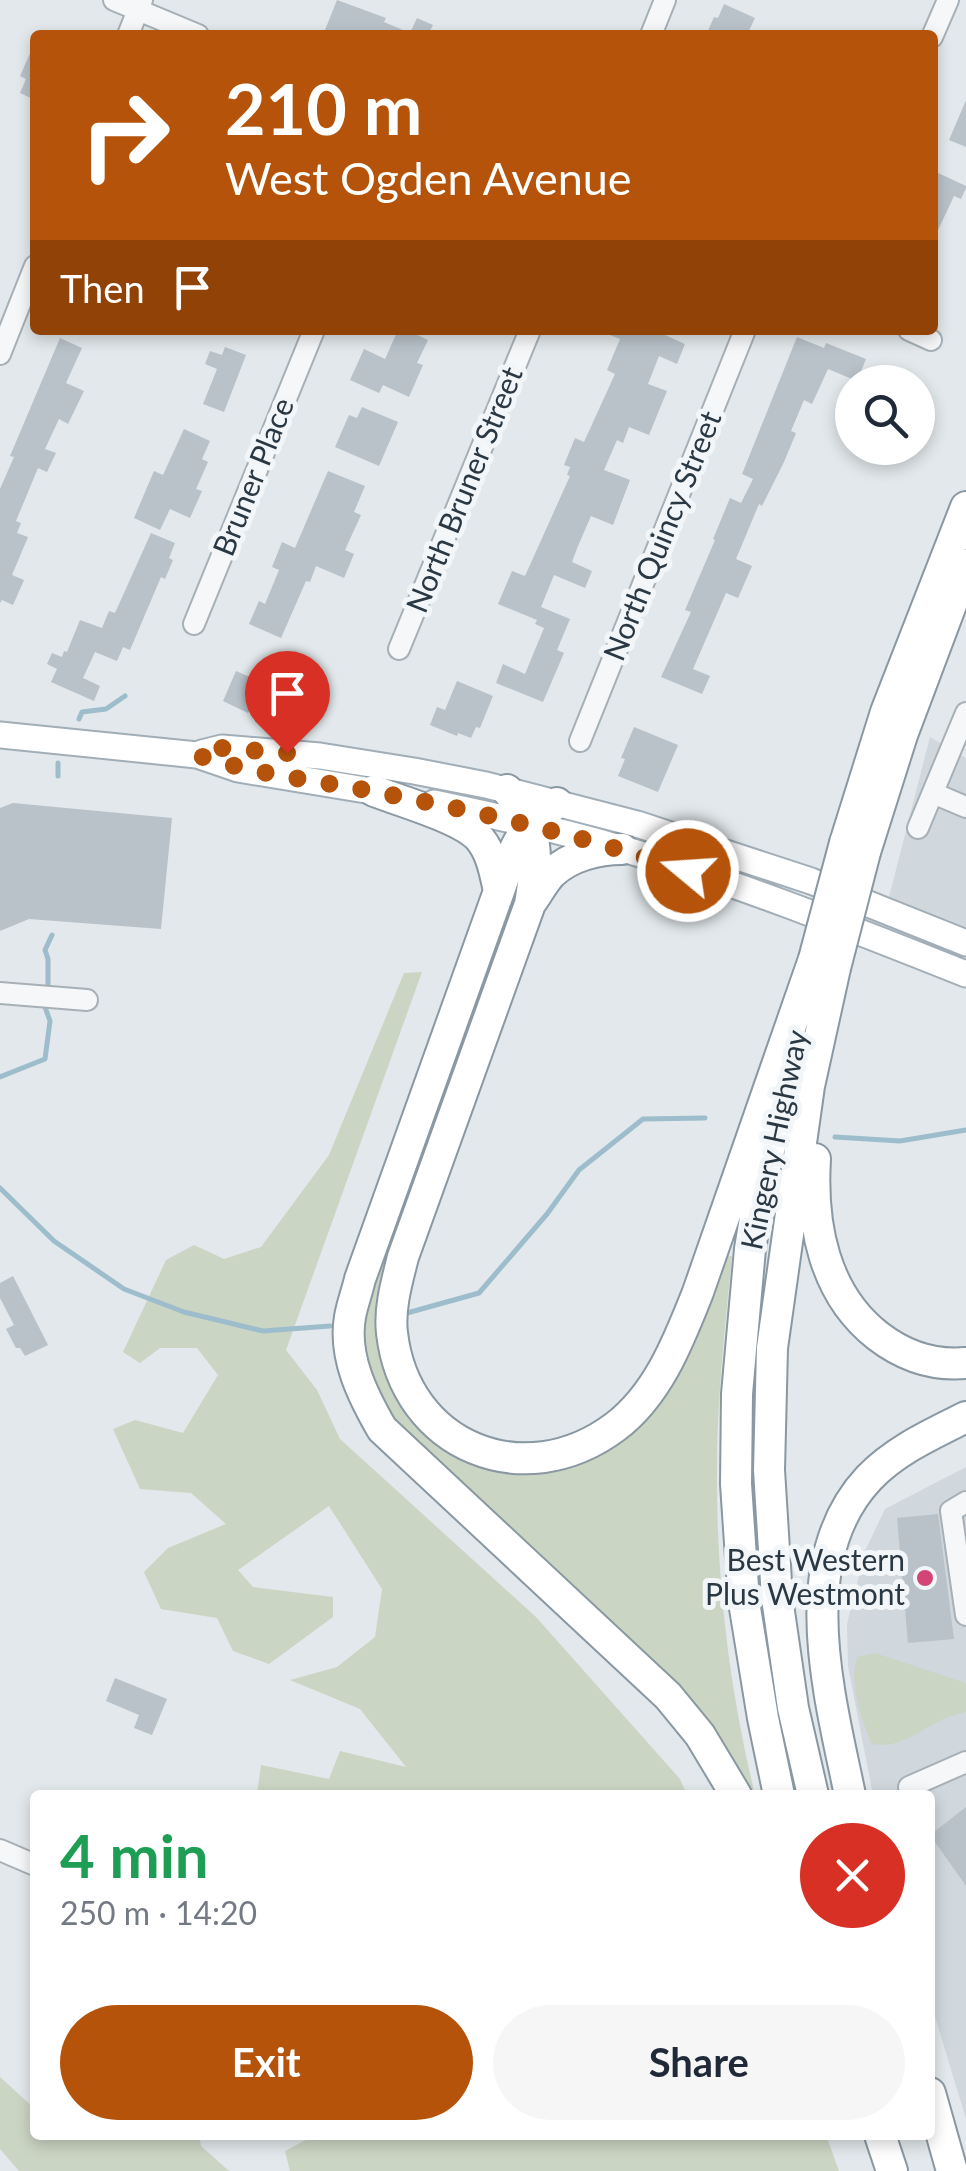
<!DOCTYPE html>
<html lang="en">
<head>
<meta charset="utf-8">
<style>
  :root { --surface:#fff; --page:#f6f6f7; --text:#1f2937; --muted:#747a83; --accent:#b45309 }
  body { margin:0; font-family:Lato,sans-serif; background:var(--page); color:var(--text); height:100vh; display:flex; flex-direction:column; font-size:38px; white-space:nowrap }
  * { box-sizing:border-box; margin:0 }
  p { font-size:32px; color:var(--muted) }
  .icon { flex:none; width:55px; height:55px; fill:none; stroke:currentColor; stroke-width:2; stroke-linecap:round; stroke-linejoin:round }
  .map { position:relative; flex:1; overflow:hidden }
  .details { position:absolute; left:30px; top:1790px; width:905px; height:350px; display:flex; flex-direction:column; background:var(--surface); border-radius:10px; box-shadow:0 5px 15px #0003 }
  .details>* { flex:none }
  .guide { position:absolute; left:30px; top:30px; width:908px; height:305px; border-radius:10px; box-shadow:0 5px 15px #0003; background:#b45309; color:#fff; overflow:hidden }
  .controls { position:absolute; left:835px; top:365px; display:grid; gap:20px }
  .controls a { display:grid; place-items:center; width:100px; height:100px; border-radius:50%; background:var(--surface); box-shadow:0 5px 15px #0003; font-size:50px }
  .pin { position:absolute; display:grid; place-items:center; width:85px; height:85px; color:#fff; margin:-102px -42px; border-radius:50% 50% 50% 0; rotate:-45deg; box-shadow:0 0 10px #0007 }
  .pin .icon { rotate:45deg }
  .me { position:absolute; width:110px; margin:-55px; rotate:288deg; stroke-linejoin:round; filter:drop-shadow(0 0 8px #0008) }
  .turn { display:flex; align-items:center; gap:35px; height:210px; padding:0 30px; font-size:45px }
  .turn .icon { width:130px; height:130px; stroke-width:2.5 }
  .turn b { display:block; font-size:70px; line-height:85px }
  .then { display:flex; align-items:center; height:95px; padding:0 30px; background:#0003; gap:20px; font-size:38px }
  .round { display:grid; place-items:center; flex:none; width:105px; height:105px; border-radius:52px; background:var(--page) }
  .headline { display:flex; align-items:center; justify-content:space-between; height:170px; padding:0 30px }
  h1 { font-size:60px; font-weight:700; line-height:75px; color:#1e9e55 }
  .primary-button { display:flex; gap:20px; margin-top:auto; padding:20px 30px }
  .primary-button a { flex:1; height:115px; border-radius:60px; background:var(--accent); color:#fff; font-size:40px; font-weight:700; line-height:115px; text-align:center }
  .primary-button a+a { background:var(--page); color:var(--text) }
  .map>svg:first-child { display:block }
  .built { fill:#d0d7dd }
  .green { fill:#cbd5c3 }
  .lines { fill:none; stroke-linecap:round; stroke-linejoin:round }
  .stream { stroke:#9dbdcc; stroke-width:5 }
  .building { fill:#b9c2c9 }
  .minor-casing { stroke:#a7b0b6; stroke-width:24 }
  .major-casing { stroke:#a1aeb7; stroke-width:29 }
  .highway-casing { stroke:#8998a2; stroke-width:34 }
  .minor { stroke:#f5f7f9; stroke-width:20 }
  .major { stroke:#fff; stroke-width:25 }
  .highway { stroke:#fff; stroke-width:30 }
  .highway-bridge-casing { stroke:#8998a2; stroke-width:34; stroke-linecap:butt }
  .highway-bridge { stroke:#fff; stroke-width:30 }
  .route { stroke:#b45309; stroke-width:18; stroke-dasharray:0 32.4 }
  .poi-dot { fill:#d24576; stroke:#f2f6f8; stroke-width:4 }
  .labels { text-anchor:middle; stroke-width:10; stroke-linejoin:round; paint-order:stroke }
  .street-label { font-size:30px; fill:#2a3844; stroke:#f2f6f8 }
  .poi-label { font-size:30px; fill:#2a3844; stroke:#f2f6f8; text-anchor:end }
</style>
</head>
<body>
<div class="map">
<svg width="966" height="2171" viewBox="0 0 966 2171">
  <rect width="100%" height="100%" fill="#e2e8eb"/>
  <path class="built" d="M930,737L966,758V932L888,901Z
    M966,1467V2119L930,2000V1795H873L848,1666L847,1624L865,1551L885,1509Z"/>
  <path class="green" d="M422,972L286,1350L317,1390L340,1439L536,1617L680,1779L687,1795H257L261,1765L329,1779L340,1751L406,1767L360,1709L290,1680L337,1667L375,1637L382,1589L329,1506L238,1570L253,1587L333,1597V1617L269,1664L233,1651L217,1618L161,1609L144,1572L168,1548L226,1524L191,1493L140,1489L113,1429L135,1420L183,1433L218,1375L197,1348H160L140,1363L123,1352L166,1260L194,1245L224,1259L261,1247L329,1155L404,973Z
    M445,1074L456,1075L380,1295L445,1447L599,1451L723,1257L732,1256C725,1327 717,1398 717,1469C716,1579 729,1688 755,1795H748L393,1425L365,1365L361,1311Z
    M875,1653L963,1682L966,1684V1712C958,1714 950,1716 942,1720C918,1731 900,1749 872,1744C861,1720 849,1684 857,1657Z
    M0,2077L35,2109V2135H199L201,2146L229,2171H19L0,2149Z
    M315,2135H826L839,2171H290L285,2151Z"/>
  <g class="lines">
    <path class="stream" d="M79,719L82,712L106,709L125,696
      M58,763V776
      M48,984V959L45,950L52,935
      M0,1077L45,1059L50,1021L45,1007
      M835,1137L900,1141L966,1130
      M0,1188L54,1241L124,1289L184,1312L263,1331L330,1326
      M407,1313L479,1293L547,1214L579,1170L643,1119L705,1118"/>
  </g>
  <path class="building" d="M337,0L386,18L384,22L410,33L417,18L433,25L428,35H323Z
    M724,4L755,18L747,35H706L714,17L718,18Z
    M35,42V100L20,93L26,79L20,76Z
    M966,100V147L949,140Z
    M936,172L966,186V188L961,199L954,196L932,243V179Z
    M398,330H407L428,340L417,363L423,365L409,397L383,385L379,393L350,380L364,349L385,359Z
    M598,330H667L665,335L685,344L677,364L659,356L648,384L667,391L649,435L629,427L623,443L617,440L604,470L630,480L613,525L591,516L578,546L572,562L592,571L585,588L554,575L541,607L570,619L557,650L564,653L543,702L496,683L503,664L525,674L544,628L535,624L537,620L498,604L512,571L525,576L570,476L567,475L570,467L564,465L575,438L584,442L615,374L607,370L620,339Z
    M797,337L824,348L826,343L866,359L857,381L828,369L812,404L804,400L791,431L796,433L784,462L762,506L759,504L736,559L752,566L738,598L726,593L693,669L710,676L702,694L661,677L691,612L685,610L715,540L713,539L730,498L741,503L753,479L742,474Z
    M60,338L82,348L66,383L84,391L68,424L59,419L45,449L56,453L47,472L38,468L16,521L21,523L17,533L28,537L12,575L24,580L13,605L2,600L0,603V489L14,457L10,456Z
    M225,347L246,355L224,412L203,404L217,369L205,364L210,351L222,355Z
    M362,407L398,422L379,466L335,447L349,415L357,418Z
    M184,429L210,441L202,459L208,462L196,489L202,491L190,518L170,509L160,530L134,518L154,471L163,475Z
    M328,471L365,486L354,512L361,515L345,550L354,554L344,578L316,566L310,582L306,581L281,638L249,624L259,601L265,604L279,570L272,567L282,542L295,548Z
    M151,533L175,543L169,558L173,560L165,579L161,577L130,650L123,647L117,661L95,652L83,678L100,686L94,701L51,682L57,669L47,664L52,653L62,657L64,651L67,652L80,620L102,628L109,611L115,613Z
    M236,671L252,678L254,672L275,681L262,712L251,707L248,713L223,701Z
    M457,681L493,696L480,728L476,727L471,738L458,733L457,736L430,725L437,707L445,710Z
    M634,727L678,745L658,792L618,776L625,759L621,758Z
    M13,803L172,818L161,929L29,919L0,931V808Z
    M13,1276L48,1345L25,1356L20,1348H16L6,1329L14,1325L0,1298V1283Z
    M938,1514L954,1639L908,1643L897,1518Z
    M115,1678L167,1699L152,1735L134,1728L139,1715L106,1701Z
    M966,1807V1886L930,1835Z"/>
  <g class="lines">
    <defs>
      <path id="minor" d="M114,0L198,35
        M128,35L142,0
        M651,35L665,0
        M932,37L948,0
        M909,330L931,340
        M0,354L35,266
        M194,624L314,330
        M399,649L530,330
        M580,741L745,330
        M933,793L966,807
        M918,828L966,713
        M0,993L87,1000
        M966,1502L951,1511L966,1615
        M909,1787L966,1762
        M0,1850L35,1865"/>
      <path id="major" d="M0,735L197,755L238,769L390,794
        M202,753L222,748L320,756L414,771L486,785L637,824L811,881L966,943
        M434,803C496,816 559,830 620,848C738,883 852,929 966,974"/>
      <path id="highway" d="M507,790C540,830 538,856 530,904L403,1257C397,1281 389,1308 392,1333C405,1447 524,1495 615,1427C658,1395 679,1340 698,1292L814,959
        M374,791C400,801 464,819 480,839C492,854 495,873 499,891
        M557,803C520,826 513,851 499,891L360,1279C357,1292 352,1305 350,1317C343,1357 363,1396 382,1429L668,1696L700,1735L736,1795
        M845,843L886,712L966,507
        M865,852L902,735L966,565
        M532,901C538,893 544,881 552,873C570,856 598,849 622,849
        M778,1113L760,1188L750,1249L737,1394L736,1484L744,1602L763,1718L779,1795
        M815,1159C811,1225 824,1294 878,1336C904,1356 934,1366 966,1363
        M813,1795L793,1708L777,1598L769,1470L772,1348L809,1086L835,968
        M850,1795C830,1697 791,1561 869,1478C896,1450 932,1434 966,1417
        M930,2093L952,2171
        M880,2135L892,2171"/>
    </defs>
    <use href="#minor" class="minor-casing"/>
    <use href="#major" class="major-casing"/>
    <use href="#highway" class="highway-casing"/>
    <use href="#minor" class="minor"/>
    <use href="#major" class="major"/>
    <use href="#highway" class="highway"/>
    <defs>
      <path id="highway-bridge" d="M814,959L845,843
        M835,968L865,852"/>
    </defs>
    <use href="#highway-bridge" class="highway-bridge-casing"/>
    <use href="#highway-bridge" class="highway-bridge"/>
  </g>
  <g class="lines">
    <path class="route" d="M287,753L222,748L197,755C256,775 316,780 376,792C482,812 586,837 688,871"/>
  </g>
  <circle class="poi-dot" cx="925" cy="1578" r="10"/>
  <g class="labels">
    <g class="street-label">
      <text transform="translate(254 477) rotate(-68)" y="10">Bruner Place</text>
      <text transform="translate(465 490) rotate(-68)" y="10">North Bruner Street</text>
      <text transform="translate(663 536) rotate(-68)" y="10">North Quincy Street</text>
      <text transform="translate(775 1140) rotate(-78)" y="10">Kingery Highway</text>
    </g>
    <g class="poi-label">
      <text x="905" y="1571">Best Western<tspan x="905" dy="34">Plus Westmont</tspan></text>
    </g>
  </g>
</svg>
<div class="controls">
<a><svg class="icon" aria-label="search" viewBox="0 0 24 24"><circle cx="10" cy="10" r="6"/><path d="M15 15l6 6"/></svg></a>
</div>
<div class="pin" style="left:287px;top:753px;background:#d93025"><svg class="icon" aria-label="arrive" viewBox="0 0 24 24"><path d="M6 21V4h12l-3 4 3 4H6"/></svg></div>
<svg class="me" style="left:688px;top:871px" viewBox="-20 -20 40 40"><circle r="17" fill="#b45309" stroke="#fff" stroke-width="3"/><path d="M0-11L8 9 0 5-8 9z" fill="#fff"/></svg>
<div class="guide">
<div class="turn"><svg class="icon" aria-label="right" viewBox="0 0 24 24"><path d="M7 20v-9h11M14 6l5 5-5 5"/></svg><div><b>210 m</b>West Ogden Avenue</div></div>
<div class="then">Then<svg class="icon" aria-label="arrive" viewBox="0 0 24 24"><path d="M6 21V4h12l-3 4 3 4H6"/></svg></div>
</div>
<section class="details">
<div class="headline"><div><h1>4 min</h1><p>250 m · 14:20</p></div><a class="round" style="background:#d93025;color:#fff"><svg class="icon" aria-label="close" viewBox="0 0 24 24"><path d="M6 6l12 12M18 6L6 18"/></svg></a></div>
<div class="primary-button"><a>Exit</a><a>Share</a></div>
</section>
</div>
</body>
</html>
